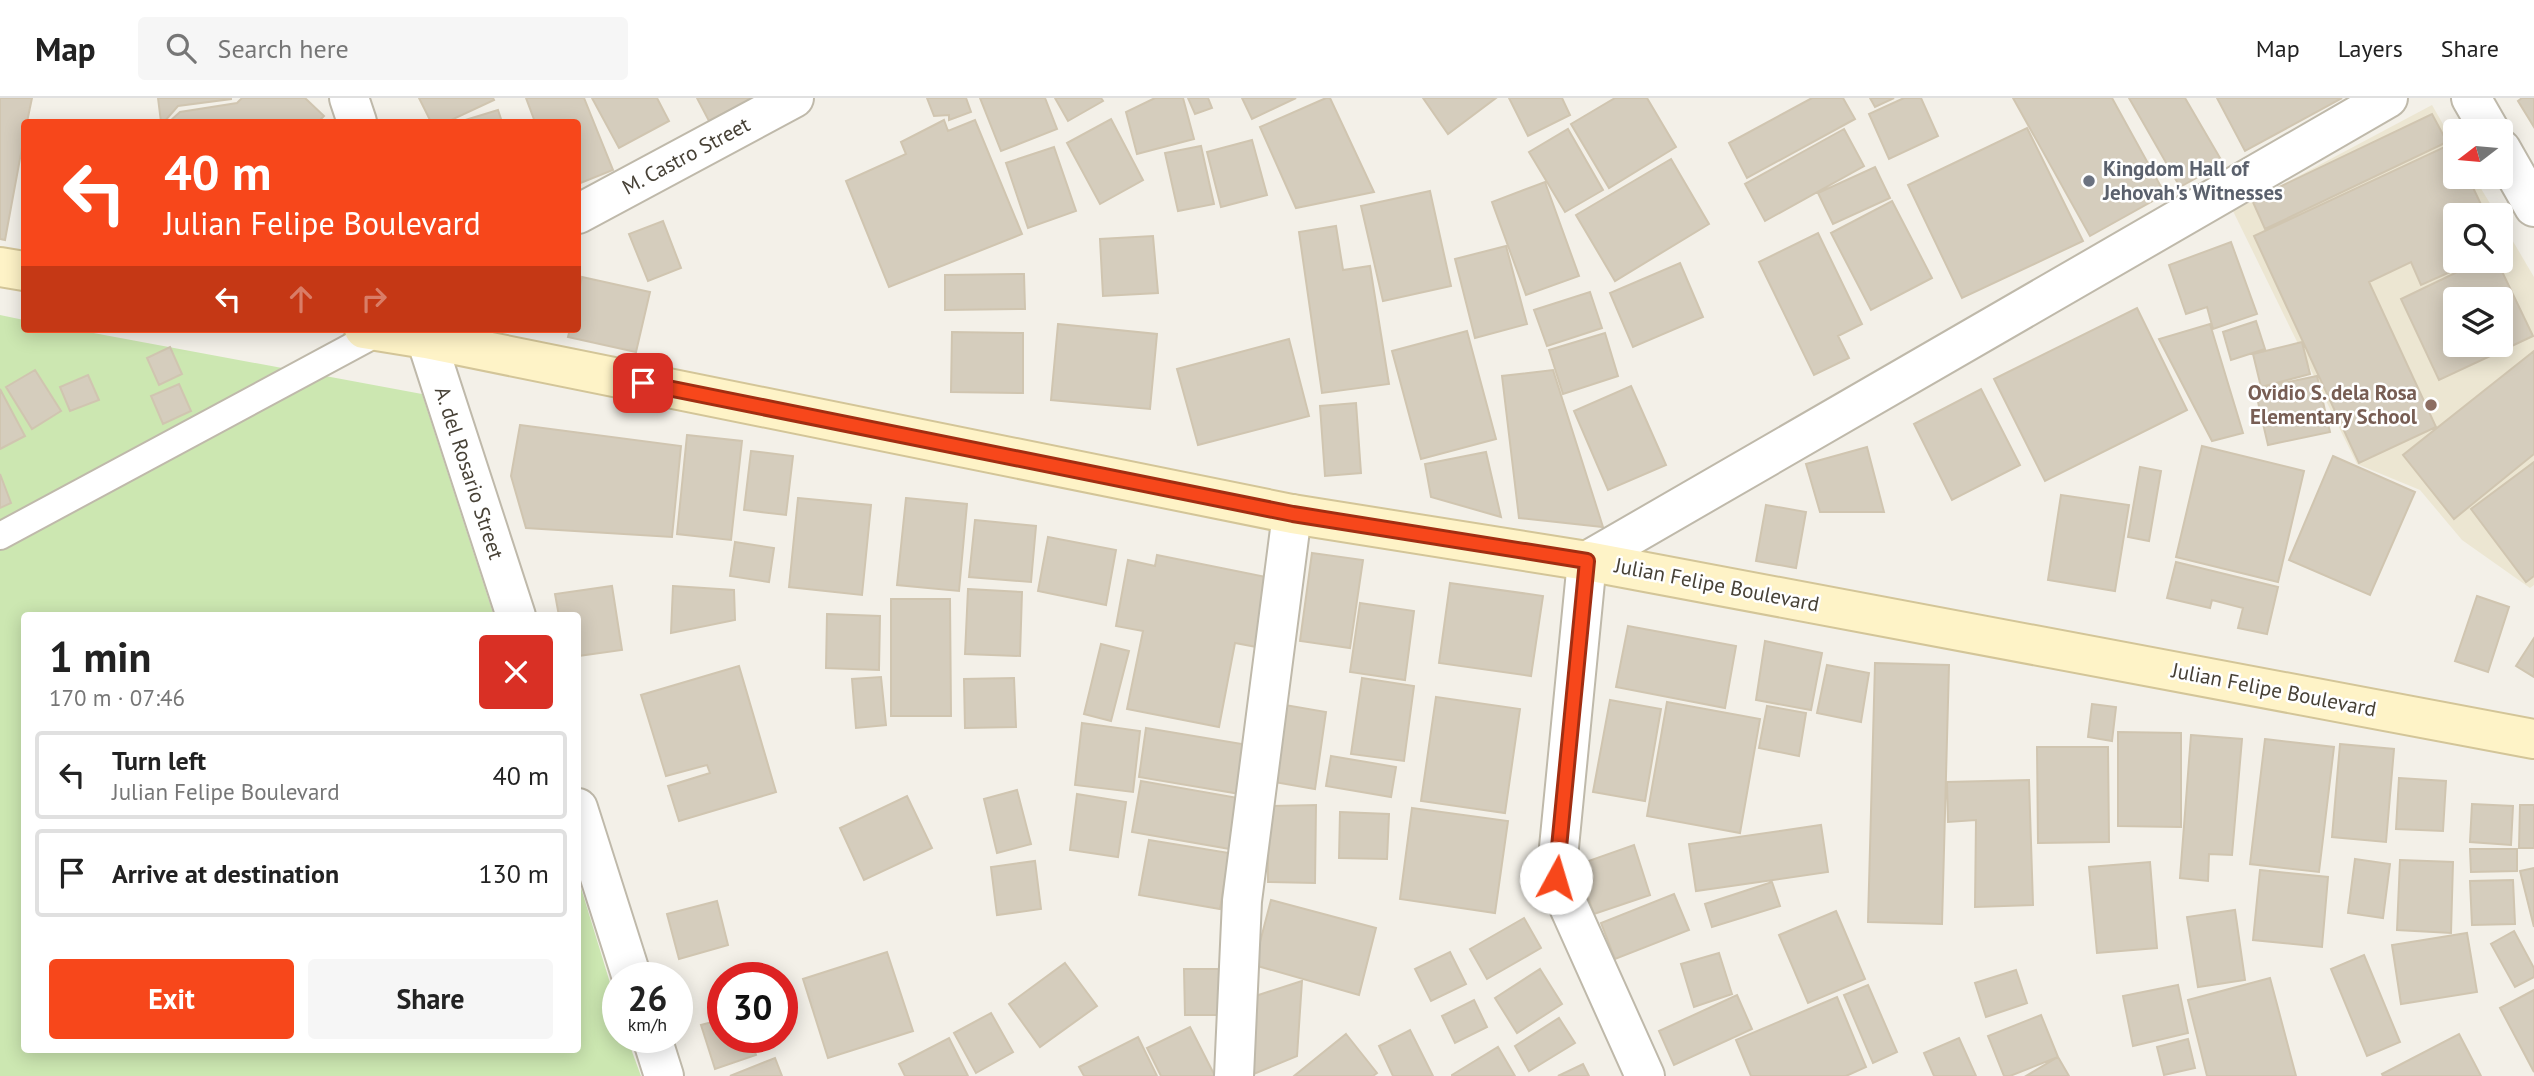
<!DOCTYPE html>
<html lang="en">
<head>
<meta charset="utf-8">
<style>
  :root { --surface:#fff; --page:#f6f6f6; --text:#222; --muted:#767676; --line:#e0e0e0; --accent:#f7471b }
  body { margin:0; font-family:"PT Sans",sans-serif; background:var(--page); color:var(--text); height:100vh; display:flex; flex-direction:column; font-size:26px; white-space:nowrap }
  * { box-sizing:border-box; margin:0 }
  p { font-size:23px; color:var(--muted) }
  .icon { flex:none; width:38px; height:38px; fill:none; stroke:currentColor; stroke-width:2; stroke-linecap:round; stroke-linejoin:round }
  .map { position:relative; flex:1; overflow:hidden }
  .drawer { position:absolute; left:21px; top:514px; width:560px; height:441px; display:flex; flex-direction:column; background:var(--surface); border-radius:7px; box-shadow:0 4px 18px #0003 }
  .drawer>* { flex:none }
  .top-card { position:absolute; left:21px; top:21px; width:560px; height:214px; border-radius:7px; box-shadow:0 4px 18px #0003; background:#f7471b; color:#fff; overflow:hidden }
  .needle { width:46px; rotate:254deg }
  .tools { position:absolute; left:2443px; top:21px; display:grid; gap:14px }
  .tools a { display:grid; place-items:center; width:70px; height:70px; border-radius:7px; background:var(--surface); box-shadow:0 4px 18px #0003; font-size:35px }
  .speed { position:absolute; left:602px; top:864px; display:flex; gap:14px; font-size:35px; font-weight:700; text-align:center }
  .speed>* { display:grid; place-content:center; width:91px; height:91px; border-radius:50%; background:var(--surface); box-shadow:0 4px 18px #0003; line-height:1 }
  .speed small { font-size:18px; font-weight:400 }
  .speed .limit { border:10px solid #d22; background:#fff; color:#111 }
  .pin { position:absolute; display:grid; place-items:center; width:60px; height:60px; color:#fff; margin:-30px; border-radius:14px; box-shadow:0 4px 10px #0006 }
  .me { position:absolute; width:77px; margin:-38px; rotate:6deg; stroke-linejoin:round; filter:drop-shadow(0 0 5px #0008) }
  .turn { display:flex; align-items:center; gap:24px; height:147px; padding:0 28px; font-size:32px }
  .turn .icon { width:91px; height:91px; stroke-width:2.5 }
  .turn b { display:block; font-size:49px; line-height:60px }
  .lanes { display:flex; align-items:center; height:66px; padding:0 28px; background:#0003; justify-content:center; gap:35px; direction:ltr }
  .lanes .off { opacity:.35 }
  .round { display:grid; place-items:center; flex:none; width:74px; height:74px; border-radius:7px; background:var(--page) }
  .head { display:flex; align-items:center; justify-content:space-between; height:119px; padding:0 28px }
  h1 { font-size:42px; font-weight:700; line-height:52px }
  .button { display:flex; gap:14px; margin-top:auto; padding:14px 28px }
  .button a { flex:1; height:80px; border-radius:7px; background:var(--accent); color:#fff; font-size:28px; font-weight:700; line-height:80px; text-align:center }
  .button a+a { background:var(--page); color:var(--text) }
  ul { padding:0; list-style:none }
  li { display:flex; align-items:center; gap:21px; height:88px; margin:0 14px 10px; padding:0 14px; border:4px solid var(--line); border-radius:7px }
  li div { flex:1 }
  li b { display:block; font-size:26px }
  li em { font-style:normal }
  header { display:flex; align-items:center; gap:42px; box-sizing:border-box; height:98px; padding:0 35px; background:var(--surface); border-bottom:2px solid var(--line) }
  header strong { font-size:33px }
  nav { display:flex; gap:38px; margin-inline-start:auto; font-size:24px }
  .search { width:490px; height:63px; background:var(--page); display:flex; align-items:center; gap:18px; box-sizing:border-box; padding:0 24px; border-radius:7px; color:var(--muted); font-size:26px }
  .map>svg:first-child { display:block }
  .education { fill:#ece6d2; fill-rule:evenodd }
  .green { fill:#cce7b1 }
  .building { fill:#d5cdbd; stroke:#d0c5b0; stroke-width:2; fill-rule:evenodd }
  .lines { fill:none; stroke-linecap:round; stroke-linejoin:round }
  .service-casing { stroke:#bfb9aa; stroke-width:30 }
  .minor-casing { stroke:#bfb9aa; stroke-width:42 }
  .tertiary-casing { stroke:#bfb9aa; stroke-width:42 }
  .secondary-casing { stroke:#d3c598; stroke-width:42 }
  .service { stroke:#fff; stroke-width:26 }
  .minor { stroke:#fff; stroke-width:38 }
  .tertiary { stroke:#fff; stroke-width:38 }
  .secondary { stroke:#fef3c7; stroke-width:38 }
  .route-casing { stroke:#a12e12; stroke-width:18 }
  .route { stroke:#f7471b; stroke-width:12 }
  .worship-dot { fill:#6b7280; stroke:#fff; stroke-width:2.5 }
  .education-dot { fill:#8d6e63; stroke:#fff; stroke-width:2.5 }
  .labels { text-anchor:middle; stroke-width:5; stroke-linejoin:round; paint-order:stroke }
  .street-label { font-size:21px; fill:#474136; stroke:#fff }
  .worship-label { font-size:21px; font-weight:bold; fill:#5b616d; stroke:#fff; text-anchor:start }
  .education-label { font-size:21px; font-weight:bold; fill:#785e54; stroke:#fff; text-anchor:end }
</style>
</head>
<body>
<header>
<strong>Map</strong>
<div class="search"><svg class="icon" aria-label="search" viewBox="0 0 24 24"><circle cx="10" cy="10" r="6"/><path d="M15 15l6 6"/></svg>Search here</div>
<nav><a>Map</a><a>Layers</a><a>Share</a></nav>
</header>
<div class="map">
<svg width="2534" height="978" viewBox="0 0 2534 978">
  <rect width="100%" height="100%" fill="#f3f0e8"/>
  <path class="education" d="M2432,7L2455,47V79H2474L2497,117H2455V163H2501V123L2534,179V487L2530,490L2462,442L2420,392L2357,366L2233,113ZM2455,201H2501V247H2455Z"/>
  <path class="green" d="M0,217L24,222V231H72L422,296L494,518H24V952H578V780L618,911V940H627L641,978H0Z"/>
  <path class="building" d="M0,0H32L27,24H24V39L5,142L0,141Z
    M158,0H231V1L178,8L164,24H161Z
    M242,0H305L324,18L318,24H169L180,14L237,5Z
    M419,0H493L494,2L447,24H431Z
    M526,0H584L613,72L578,86V24H535Z
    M592,0H657L669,23L619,50Z
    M697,0H752L709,23Z
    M927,0H966L971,14L949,22V17L934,18Z
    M980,0H1045L1057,31L1001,53Z
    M1055,0H1101L1103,3L1068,23Z
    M1155,0H1183L1194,41L1137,56L1126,14Z
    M1188,0H1208L1212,10L1195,16Z
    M1242,0H1296L1252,21Z
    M1326,0H1330L1374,94L1296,110L1260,29Z
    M1423,0H1496L1448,36Z
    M1509,0H1562L1570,17L1528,38Z
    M1615,0H1647L1676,49L1609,90L1571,26Z
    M1812,0H1843L1855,21L1747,80L1729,45Z
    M1870,0H1894L1875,9Z
    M1904,0H1921L1938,38L1889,61L1869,16Z
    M2013,0H2112L2165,96L2090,138Z
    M2129,0H2185L2223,65L2180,89Z
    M2217,0H2342L2245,53Z
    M2522,0H2534V29L2518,3Z
    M498,12L502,24H463L462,23Z
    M2432,16L2447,44L2265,131L2252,102Z
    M1111,21L1143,82L1100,106L1067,45Z
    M944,22L948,33L975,22L1022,136L889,189L846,83L906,56L901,44Z
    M2027,30L2083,143L1962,200L1908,87Z
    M1568,31L1603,92L1565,114L1529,54Z
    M1844,31L1864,68L1765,123L1745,86Z
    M1252,42L1267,97L1221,109L1207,54Z
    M2453,45L2455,50V79H2468L2486,117H2455V163H2475L2421,187L2411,164L2369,184L2436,329L2359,365L2254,138Z
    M1201,48L1214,106L1178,113L1165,55Z
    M1054,49L1076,113L1028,130L1006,65Z
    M1671,61L1709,126L1615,183L1576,117Z
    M1875,69L1890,100L1833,126L1818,95Z
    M1545,84L1579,178L1526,197L1492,104Z
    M1430,93L1451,188L1383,203L1361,108Z
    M1892,103L1932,180L1871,212L1831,135Z
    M663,123L681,170L648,183L629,136Z
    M1336,128L1343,172L1370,168L1389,286L1322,295L1299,134Z
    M1818,135L1862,226L1838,238L1849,260L1814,277L1759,164Z
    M1153,138L1158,195L1103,198L1100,141Z
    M2231,144L2257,216L2213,231L2207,209L2186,216L2169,167Z
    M1506,148L1527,226L1475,240L1455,161Z
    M2480,163H2497L2533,238L2439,282L2401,201ZM2455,201H2501V247H2455Z
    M1680,165L1703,219L1633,249L1610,195Z
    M1024,176L1025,211L945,212V177Z
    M582,179L650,194L636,254L568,239L570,231H578V198Z
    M1590,194L1602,230L1547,248L1534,212Z
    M2137,210L2187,312L2045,383L1994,281Z
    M2256,223L2265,251L2231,262L2223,234Z
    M1058,226L1157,236L1150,311L1051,302Z
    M2210,226L2243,335L2212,343L2159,241Z
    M1467,233L1496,341L1421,361L1392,253Z
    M952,234L1023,235V295L951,294Z
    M1605,235L1618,278L1563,296L1549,252Z
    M1289,241L1309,318L1198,347L1177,271Z
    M2302,244L2310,276L2261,289L2253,256Z
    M170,249L182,276L159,287L147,260Z
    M2534,253V356L2454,421L2403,357Z
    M35,272L61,313L32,331L6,289Z
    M1553,272L1603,429L1519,420L1502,278Z
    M88,277L99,302L70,313L60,289Z
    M2317,278L2330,334L2268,347L2255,291Z
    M179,286L191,313L163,326L151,298Z
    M1631,288L1666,367L1608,392L1574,313Z
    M0,291L25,338L0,351Z
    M1981,291L2020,367L1952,402L1914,326Z
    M1356,305L1361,375L1325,378L1320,308Z
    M520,327L681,348L672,439L526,430L511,378Z
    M687,337L742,343L731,442L677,436Z
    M2202,348L2304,373L2278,484L2176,459Z
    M1867,349L1884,414H1820L1806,366Z
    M751,353L793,358L786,417L744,412Z
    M1486,354L1501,419L1431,399L1425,366Z
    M2333,358L2415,394L2370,497L2289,462Z
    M2534,364V478L2526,484L2471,411Z
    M2140,369L2161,373L2149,443L2128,439Z
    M0,376L11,405L0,410Z
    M2061,397L2129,407L2115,493L2048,482Z
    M798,400L871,407L862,497L789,489Z
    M906,400L967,406L959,493L897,487Z
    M1766,407L1806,414L1796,470L1756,463Z
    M975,422L1036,428L1031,484L969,479Z
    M1048,439L1116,452L1106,507L1038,493Z
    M735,444L774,450L769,484L730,478Z
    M1312,455L1363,462L1350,550L1300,543Z
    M1157,457L1276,481L1262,550L1235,545L1219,629L1127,611L1143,533L1116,528L1128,462L1155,468Z
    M2176,464L2278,489L2267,536L2238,530L2243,510L2212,502L2210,510L2167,500Z
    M1450,485L1543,498L1531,578L1439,565Z
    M612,488L622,552L578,558V518H559L555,496Z
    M673,488L734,492L735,522L671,535Z
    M968,491L1022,494L1020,558L965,556Z
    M2477,498L2509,509L2488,574L2455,563Z
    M891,501H950L951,618H891Z
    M1360,505L1414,513L1405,582L1350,574Z
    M827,516L880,518L879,572L826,570Z
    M1628,528L1736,548L1725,610L1616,589Z
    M2534,540V579L2516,568Z
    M1765,543L1822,555L1811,612L1756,602Z
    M1101,546L1129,553L1111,623L1084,616Z
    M1875,565L1949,567L1942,826L1868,824Z
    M1827,567L1869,575L1861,624L1817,615Z
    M739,568L776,694L679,723L668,688L710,675L707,667L666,678L641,597Z
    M881,579L886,627L856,630L852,581Z
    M1014,580L1016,629L965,630L964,581Z
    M1362,580L1414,588L1404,663L1351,656Z
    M1436,599L1520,611L1505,715L1421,703Z
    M1610,602L1661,611L1645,703L1593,694Z
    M1667,604L1760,621L1740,735L1647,718Z
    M2092,606L2116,609L2112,643L2088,639Z
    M1285,607L1326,614L1315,691L1274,684Z
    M1767,608L1806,615L1799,658L1759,650Z
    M1082,625L1140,633L1133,694L1075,687Z
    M1146,630L1248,647L1240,696L1139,679Z
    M2118,634L2181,635V729L2118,728Z
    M2191,637L2242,641L2232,757L2209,756L2208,783L2180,780Z
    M2265,641L2334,649L2319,774L2250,766Z
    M2340,646L2394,651L2386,744L2332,739Z
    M2037,649H2108L2109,744L2038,745Z
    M1331,658L1396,669L1391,699L1326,688Z
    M2399,680L2446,683L2443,733L2396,731Z
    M2029,682L2033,807L1975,809L1976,722L1948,724L1947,684Z
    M1141,683L1238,700L1230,751L1132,734Z
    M1017,692L1031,746L997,755L984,701Z
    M1077,696L1126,704L1118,759L1070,752Z
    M907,698L932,750L864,782L840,730Z
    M2472,706L2513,708L2511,747L2470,744Z
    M1316,707L1315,785L1268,784V708Z
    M2520,707H2534V750H2519Z
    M1412,710L1508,723L1495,815L1400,801Z
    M1340,714L1389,716L1387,761L1339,760Z
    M1821,727L1828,774L1696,793L1689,746Z
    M1149,742L1229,755L1220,811L1139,797Z
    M1634,747L1650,797L1594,816L1577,767Z
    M2470,751H2517V773L2471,774Z
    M2355,761L2390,766L2383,820L2348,815Z
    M2400,762L2453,764L2451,835L2397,832Z
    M1035,763L1041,811L997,817L991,769Z
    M2150,764L2157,850L2097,855L2089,769Z
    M2534,770V829L2520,773Z
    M2260,772L2328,779L2322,849L2253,842Z
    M2513,782L2515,826L2472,827L2470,783Z
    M1772,784L1780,808L1712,829L1705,806Z
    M1674,796L1689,832L1615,861L1601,825Z
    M1271,802L1376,830L1359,897L1254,867Z
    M717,803L728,847L679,861L667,816Z
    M2235,812L2245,882L2198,889L2187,819Z
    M1836,813L1865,881L1808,905L1779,837Z
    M1524,820L1541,850L1487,881L1470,851Z
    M2514,833L2534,870V879L2515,889L2491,846Z
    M2467,835L2477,894L2401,906L2392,847Z
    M887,854L913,933L828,960L803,881Z
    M1450,854L1466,886L1431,903L1415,871Z
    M1719,855L1732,896L1694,909L1681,866Z
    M2364,857L2400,944L2367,958L2331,871Z
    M1065,865L1097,908L1040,949L1009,906Z
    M1184,871H1219L1220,917H1185Z
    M1540,871L1562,906L1517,935L1495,900Z
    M2016,872L2027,905L1986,919L1975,885Z
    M2270,880L2296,978H2207L2188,902Z
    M1302,883L1297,958L1249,978L1246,901Z
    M1868,887L1897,954L1873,965L1844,897Z
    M2178,887L2188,935L2133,948L2123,898Z
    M2534,892V974L2500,910Z
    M1737,897L1752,931L1674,967L1659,933Z
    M1837,899L1866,969L1846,978H1751L1736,942Z
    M1474,902L1487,929L1455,945L1442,918Z
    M991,915L1013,954L976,975L954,935Z
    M2041,917L2058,959L2010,978H2004L1988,938Z
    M1559,920L1575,945L1529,973L1515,948Z
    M723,921V940H750L756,957L715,971L701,927Z
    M1190,929L1215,978H1161L1147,950Z
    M1410,932L1433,978H1393L1379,948Z
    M1346,936L1377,975L1373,978H1294Z
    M2459,936L2481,978H2383L2382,976Z
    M1138,939L1157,978H1084L1079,969Z
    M949,940L968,978H905L899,966Z
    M1959,940L1976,978H1934L1924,955Z
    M2188,941L2195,970L2164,977L2157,949Z
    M1498,949L1515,978H1452V977Z
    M2058,959L2069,978H2026Z
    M775,960L782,978H730Z
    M1583,966L1589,978H1558Z"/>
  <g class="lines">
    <defs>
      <path id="service" d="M0,438L379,234"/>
      <path id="minor" d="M2471,0L2490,33
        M2501,51L2534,109
        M578,116L794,0
        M433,231L426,241L516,518
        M578,710L632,880
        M652,940L664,978
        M1234,978L1242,803L1292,416
        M1645,978L1556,780L1587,463L2388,0"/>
      <path id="tertiary" d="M349,0L357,24"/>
      <path id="secondary" d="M0,169L24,173
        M364,231L426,241L1292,416L1587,463L2534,641"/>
    </defs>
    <use href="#service" class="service-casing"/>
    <use href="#minor" class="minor-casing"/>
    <use href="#tertiary" class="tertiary-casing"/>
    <use href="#secondary" class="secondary-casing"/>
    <use href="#service" class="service"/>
    <use href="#minor" class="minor"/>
    <use href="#tertiary" class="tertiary"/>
    <use href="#secondary" class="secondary"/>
  </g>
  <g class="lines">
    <defs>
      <path id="route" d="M643,285L1293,416L1587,463L1556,780"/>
    </defs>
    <use href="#route" class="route-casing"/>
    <use href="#route" class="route"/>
  </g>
  <circle class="worship-dot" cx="2089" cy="83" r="7"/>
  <circle class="education-dot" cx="2431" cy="307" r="7"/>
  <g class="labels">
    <g class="street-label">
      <text transform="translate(686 58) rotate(-28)" y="7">M. Castro Street</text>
      <text transform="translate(469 375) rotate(72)" y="7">A. del Rosario Street</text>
      <text transform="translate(1717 487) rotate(11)" y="7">Julian Felipe Boulevard</text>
      <text transform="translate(2274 592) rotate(11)" y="7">Julian Felipe Boulevard</text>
    </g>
    <g class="worship-label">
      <text x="2103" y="78">Kingdom Hall of<tspan x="2103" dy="24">Jehovah's Witnesses</tspan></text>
    </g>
    <g class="education-label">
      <text x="2417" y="302">Ovidio S. dela Rosa<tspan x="2417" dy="24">Elementary School</tspan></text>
    </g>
  </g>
</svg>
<div class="tools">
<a><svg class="needle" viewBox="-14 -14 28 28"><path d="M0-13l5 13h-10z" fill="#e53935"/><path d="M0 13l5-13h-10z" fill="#767676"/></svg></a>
<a><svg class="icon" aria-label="search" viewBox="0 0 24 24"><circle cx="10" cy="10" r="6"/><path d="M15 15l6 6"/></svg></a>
<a><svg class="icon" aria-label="layers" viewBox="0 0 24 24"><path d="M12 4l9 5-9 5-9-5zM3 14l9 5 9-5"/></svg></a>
</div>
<div class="speed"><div>26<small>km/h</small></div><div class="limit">30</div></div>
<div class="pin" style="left:643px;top:285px;background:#d93025"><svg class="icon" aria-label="arrive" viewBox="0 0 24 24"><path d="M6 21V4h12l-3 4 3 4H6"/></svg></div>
<svg class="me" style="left:1556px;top:780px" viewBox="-20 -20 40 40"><circle r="19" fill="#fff"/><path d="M0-13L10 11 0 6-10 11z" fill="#f7471b"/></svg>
<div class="top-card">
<div class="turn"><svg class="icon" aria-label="left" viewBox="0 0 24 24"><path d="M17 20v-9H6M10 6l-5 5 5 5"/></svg><div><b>40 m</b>Julian Felipe Boulevard</div></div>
<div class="lanes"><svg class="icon" aria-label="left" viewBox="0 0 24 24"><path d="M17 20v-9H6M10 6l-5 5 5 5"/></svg><svg class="icon off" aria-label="ahead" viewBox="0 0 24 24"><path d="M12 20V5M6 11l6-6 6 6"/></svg><svg class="icon off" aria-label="right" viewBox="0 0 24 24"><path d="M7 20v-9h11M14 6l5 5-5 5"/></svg></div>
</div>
<section class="drawer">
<div class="head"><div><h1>1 min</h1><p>170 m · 07:46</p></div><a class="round" style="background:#d93025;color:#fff"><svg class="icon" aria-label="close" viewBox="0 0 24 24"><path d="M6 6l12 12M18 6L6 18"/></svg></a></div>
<ul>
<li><svg class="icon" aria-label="left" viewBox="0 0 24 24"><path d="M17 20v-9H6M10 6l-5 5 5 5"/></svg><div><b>Turn left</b><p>Julian Felipe Boulevard</p></div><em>40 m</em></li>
<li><svg class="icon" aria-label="arrive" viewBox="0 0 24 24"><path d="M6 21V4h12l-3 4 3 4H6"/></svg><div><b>Arrive at destination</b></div><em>130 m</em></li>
</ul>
<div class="button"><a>Exit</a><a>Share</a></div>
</section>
</div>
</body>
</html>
